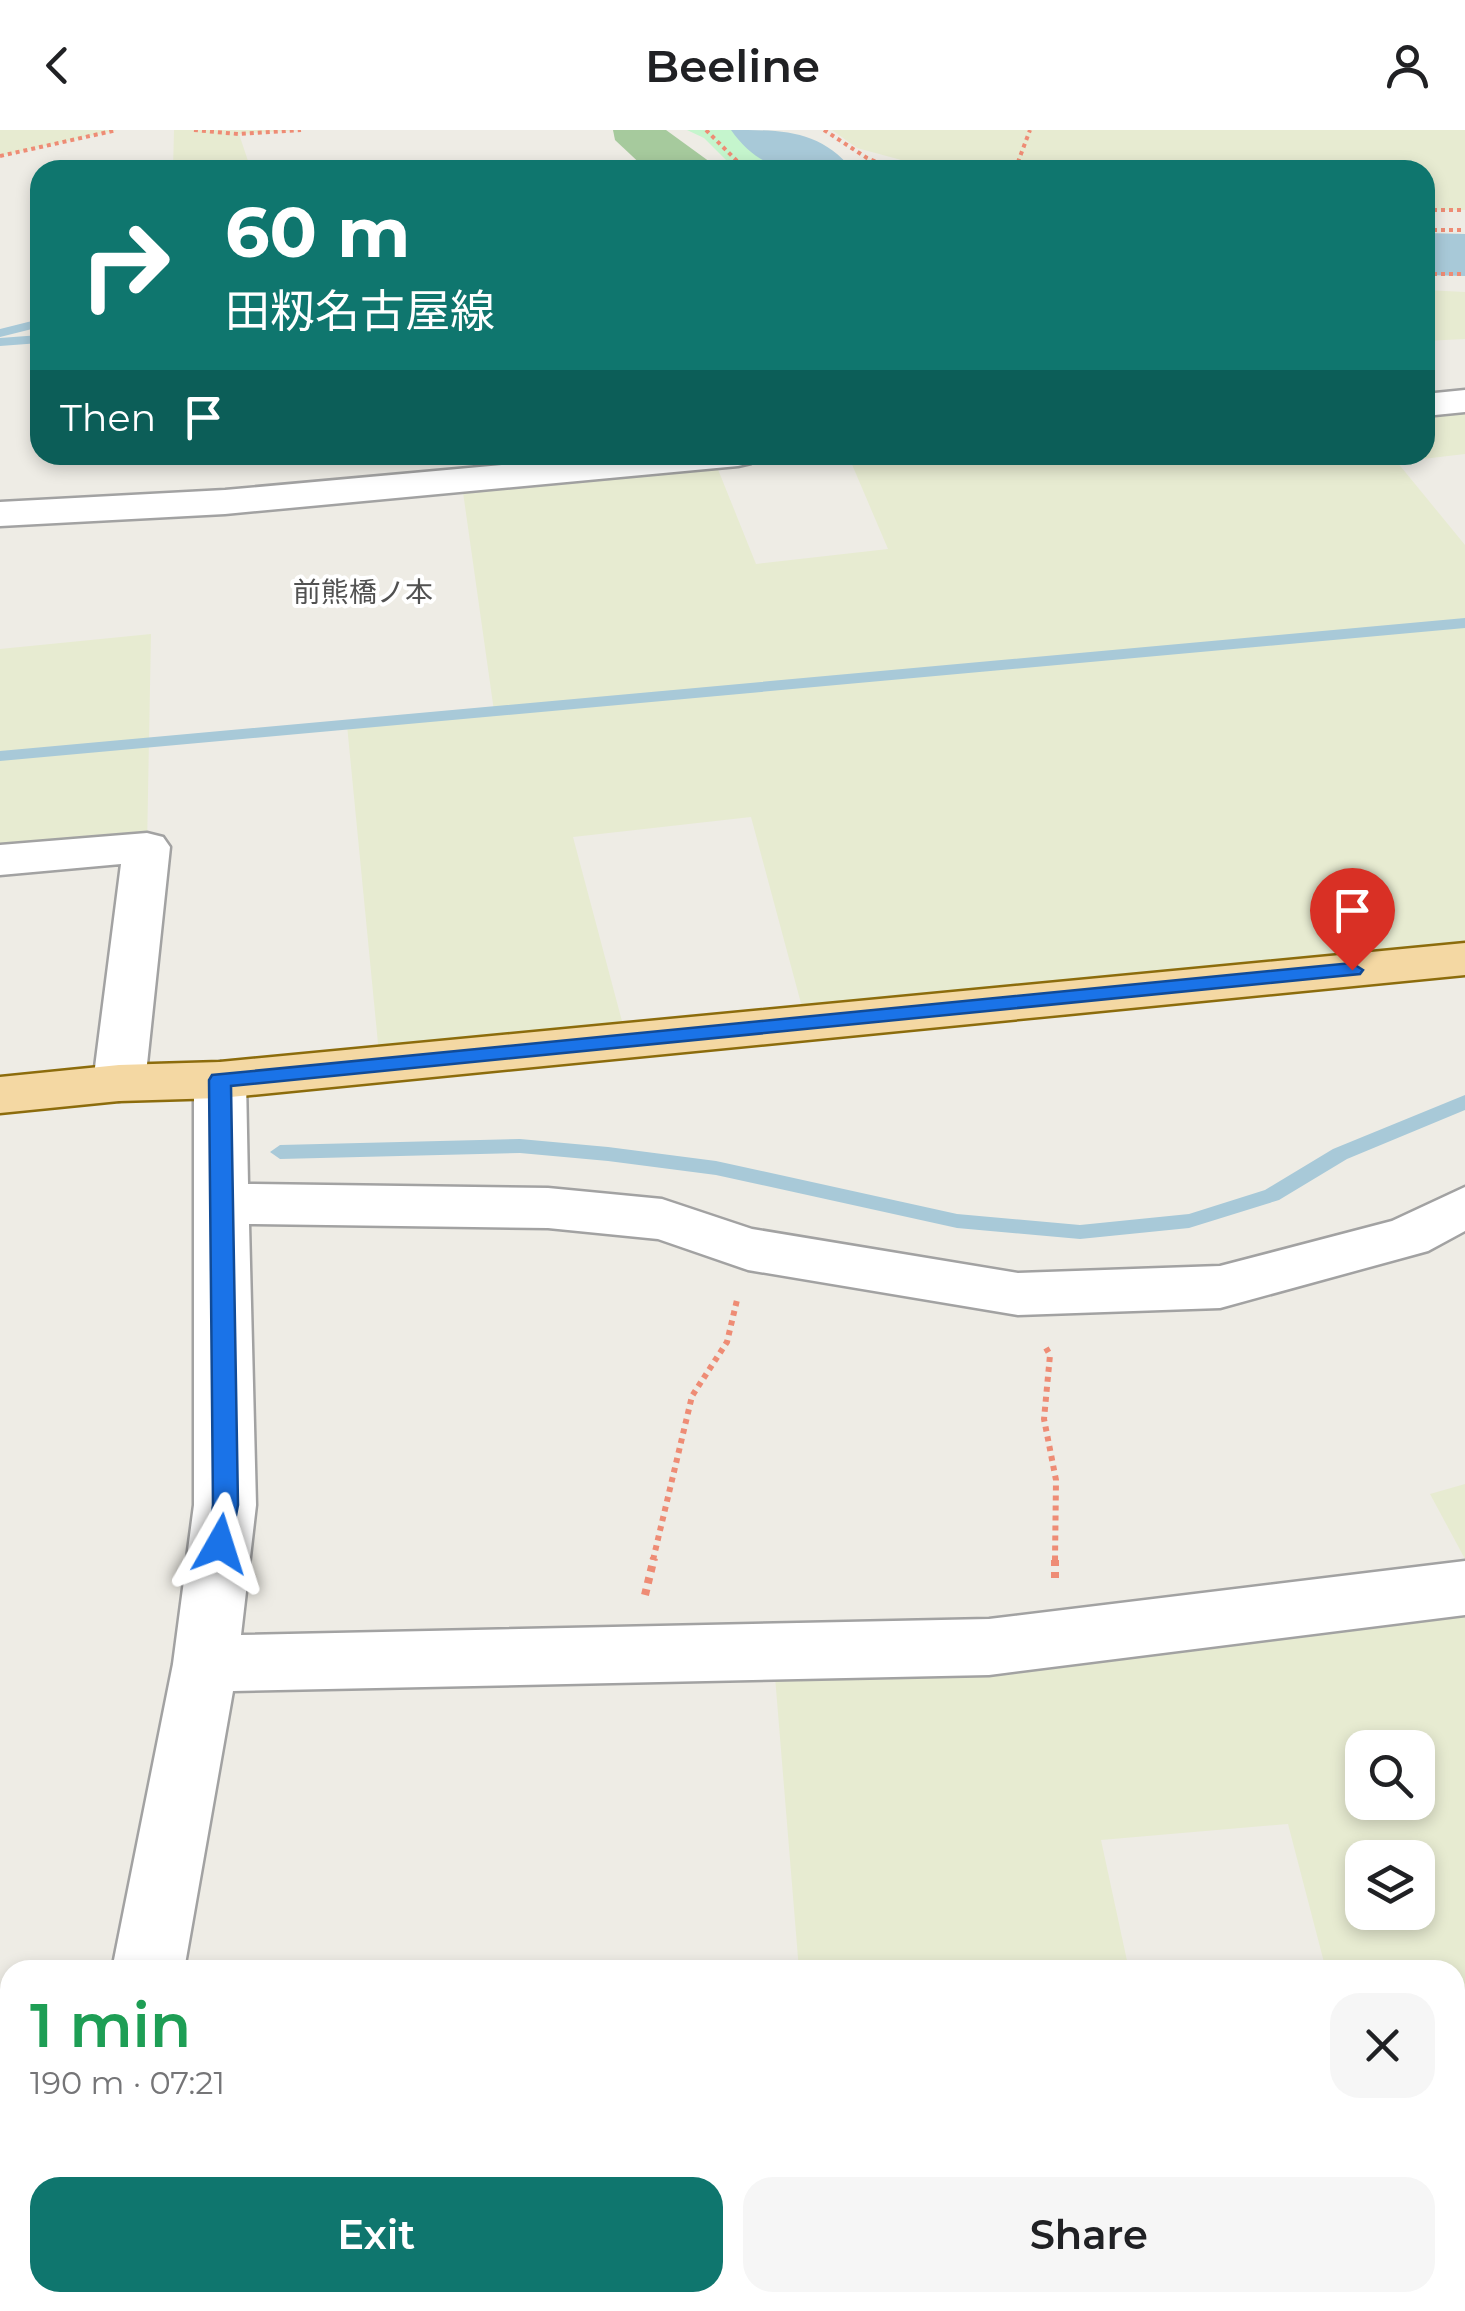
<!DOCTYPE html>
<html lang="en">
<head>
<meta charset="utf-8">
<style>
  :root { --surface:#fff; --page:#f6f6f6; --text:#202124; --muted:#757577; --accent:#0f766e }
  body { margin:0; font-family:Montserrat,"Noto Sans JP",sans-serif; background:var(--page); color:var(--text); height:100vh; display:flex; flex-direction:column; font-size:38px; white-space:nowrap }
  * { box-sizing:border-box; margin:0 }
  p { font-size:32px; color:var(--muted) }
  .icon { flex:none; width:55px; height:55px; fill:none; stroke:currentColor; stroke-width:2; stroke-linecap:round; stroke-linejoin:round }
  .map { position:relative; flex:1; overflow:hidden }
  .drawer { position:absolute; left:0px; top:1830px; width:1465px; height:352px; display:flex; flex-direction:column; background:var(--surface); border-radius:30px 30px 0 0; box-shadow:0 5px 15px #0003 }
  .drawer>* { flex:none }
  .banner { position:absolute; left:30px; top:30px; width:1405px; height:305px; border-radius:30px; box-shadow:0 5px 15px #0003; background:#0f766e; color:#fff; overflow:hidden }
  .fabs { position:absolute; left:1345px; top:1600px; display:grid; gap:20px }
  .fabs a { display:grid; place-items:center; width:90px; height:90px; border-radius:20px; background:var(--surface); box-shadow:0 5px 15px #0003; font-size:50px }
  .pin { position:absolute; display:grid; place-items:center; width:85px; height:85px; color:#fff; margin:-102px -42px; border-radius:50% 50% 50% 0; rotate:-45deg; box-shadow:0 0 10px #0007 }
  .pin .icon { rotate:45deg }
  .me { position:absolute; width:110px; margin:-55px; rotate:6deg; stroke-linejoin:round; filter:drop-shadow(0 0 8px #0008) }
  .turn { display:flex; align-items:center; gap:35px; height:210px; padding:0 30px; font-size:45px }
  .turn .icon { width:130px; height:130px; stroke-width:2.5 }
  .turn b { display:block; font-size:70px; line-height:85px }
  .then { display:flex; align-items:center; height:95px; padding:0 30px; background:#0003; gap:20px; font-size:38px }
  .round { display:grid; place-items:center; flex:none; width:105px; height:105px; border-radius:30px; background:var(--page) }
  .headline { display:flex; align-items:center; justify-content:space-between; height:170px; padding:0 30px }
  h1 { font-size:60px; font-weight:600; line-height:75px; color:#1e9e55 }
  .button { display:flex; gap:20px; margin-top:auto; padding:20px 30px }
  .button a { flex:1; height:115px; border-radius:30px; background:var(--accent); color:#fff; font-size:40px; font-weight:600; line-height:115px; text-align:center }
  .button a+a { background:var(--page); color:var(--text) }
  header { display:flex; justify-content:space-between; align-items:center; height:130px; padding:0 30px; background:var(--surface); font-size:45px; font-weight:600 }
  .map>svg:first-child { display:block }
  .farmland { fill:#e7ebd1; fill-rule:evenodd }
  .forest { fill:#a6ca9d }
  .park { fill:#c5f5cd }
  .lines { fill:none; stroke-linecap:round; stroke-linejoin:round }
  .stream { fill:#a8c9d8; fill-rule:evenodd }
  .river { fill:#a8c9d8; fill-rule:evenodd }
  .minor-casing { stroke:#a2a2a2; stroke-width:5 }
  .major-casing { stroke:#8c6c0c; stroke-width:5 }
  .path-far2 { stroke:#ee8c75; stroke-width:4; stroke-dasharray:4 4; stroke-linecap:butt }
  .path-far1 { stroke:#ee8c75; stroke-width:6; stroke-dasharray:5 5; stroke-linecap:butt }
  .path { stroke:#ee8c75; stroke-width:8; stroke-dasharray:6 6; stroke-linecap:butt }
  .minor { fill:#fff; fill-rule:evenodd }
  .major { fill:#f4d8a3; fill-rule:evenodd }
  .route { fill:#1a73e8; stroke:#114b97; stroke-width:2.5 }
  .labels { text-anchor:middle; stroke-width:8; stroke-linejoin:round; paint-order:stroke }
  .far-quarter-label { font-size:28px; fill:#515151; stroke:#fff }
</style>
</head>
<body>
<header><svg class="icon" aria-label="back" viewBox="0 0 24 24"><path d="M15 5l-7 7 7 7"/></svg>Beeline<svg class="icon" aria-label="person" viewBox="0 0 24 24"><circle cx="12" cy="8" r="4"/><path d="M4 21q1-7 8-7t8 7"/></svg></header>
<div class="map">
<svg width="1465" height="2181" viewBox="0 0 1465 2181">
  <rect width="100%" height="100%" fill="#eeece5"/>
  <path class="farmland" d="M0,0H117L0,26Z
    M174,0H301L239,4L251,40H173Z
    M832,0H1465V80H1425V40H938L857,18Z
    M1425,160L1465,162V209L1425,211Z
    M1465,271V324L1397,332L1465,415V829L806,892L751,687L573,707L627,910L380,934L347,595L494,581L461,348L713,327L756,434L888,419L848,325H1425V275Z
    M151,504L147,717L0,730V519Z
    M1465,1354V1429L1430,1364Z
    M1465,1458V2057L1455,2058V1840H1326L1288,1694L1101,1710L1129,1840H799L773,1522ZM1362,1618H1418V1672H1362ZM1362,1728H1418V1782H1362Z"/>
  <path class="forest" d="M613,0H666L721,40H647L615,10Z"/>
  <path class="park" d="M687,0H733L763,26L789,40H736L704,8Z"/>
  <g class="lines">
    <path class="stream" d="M40,189V197L0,207V199Z
      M40,205V213L0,216V208Z
      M1465,488V498L0,631V621Z
      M1465,965V980L1347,1029L1279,1070L1189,1098L1080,1109L957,1098L716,1045L608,1031L520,1023L280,1029L270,1022L280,1015L520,1009L608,1017L716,1031L957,1084L1080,1095L1189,1084L1265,1060L1333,1019Z"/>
    <path class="river" d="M731,0C784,0 819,0 853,40C800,40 765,48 731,0Z
      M1425,103L1465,104V146L1425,145Z"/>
    <defs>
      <path id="minor" d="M1465,260V282L1425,286V264Z
        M613,325H757L751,333L738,336L225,384L0,396V372L225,360Z
        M147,703L163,707L170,717L145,953L137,966L119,971L101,966L93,953L121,734L0,745V715Z
        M220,932L238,937L246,950L248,1054L548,1058L662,1069L752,1099L1018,1143L1220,1136L1392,1091L1465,1057V1101L1428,1121L1220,1178L1018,1185L748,1140L658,1109L548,1098L249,1094L256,1375L241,1505L989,1489L1465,1431V1485L989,1545L233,1561L184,1840H112L173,1534L194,1375V950L202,937Z
        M1465,2019V2095L1455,2096V2020Z
        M47,2172H126L125,2181H45Z
        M388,2172H534L531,2181H384Z"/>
      <path id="major" d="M1465,813V845L220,968L119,971L0,983V947L119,935L220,932Z"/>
    </defs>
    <use href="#minor" class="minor-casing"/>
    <use href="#major" class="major-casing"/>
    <path class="path-far2" d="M194,0L238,4L301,0
      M706,0L737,31L754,40
      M824,0L867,28L895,40
      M0,26L117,0
      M1015,40L1030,0
      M1425,80H1465
      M1425,100H1465
      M1425,144H1465"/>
    <path class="path-far1" d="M1046,1218L1050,1225L1044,1289L1056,1350L1055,1430
      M653,1430L692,1266L727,1212L737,1170"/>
    <path class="path" d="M1055,1448V1428
      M645,1465L654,1428"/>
    <use href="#minor" class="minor"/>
    <use href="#major" class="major"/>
  </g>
  <path class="route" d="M1352,833L1363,840L1360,844L231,956L238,1375L229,1422L220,1425L211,1422L207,1414L213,1375L209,950L212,945Z"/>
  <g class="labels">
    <g class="far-quarter-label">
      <text x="363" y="472">前熊橋ノ本</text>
    </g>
  </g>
</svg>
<div class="fabs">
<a><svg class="icon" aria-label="search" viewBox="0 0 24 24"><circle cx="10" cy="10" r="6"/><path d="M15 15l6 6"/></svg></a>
<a><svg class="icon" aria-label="layers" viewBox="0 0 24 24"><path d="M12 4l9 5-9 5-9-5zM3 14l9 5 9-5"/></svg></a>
</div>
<div class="pin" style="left:1352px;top:840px;background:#d93025"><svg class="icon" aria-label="arrive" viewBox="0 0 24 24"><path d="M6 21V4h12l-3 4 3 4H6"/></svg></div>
<svg class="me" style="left:220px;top:1414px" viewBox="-20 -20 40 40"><path d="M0-17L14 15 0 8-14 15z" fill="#1a73e8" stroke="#fff" stroke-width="4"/></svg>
<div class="banner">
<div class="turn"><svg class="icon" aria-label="right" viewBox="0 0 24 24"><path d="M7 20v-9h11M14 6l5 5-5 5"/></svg><div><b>60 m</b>田籾名古屋線</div></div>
<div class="then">Then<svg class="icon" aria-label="arrive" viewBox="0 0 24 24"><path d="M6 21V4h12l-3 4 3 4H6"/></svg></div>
</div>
<section class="drawer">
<div class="headline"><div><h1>1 min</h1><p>190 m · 07:21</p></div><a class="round"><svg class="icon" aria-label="close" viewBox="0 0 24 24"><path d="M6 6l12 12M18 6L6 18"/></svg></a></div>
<div class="button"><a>Exit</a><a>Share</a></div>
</section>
</div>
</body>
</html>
